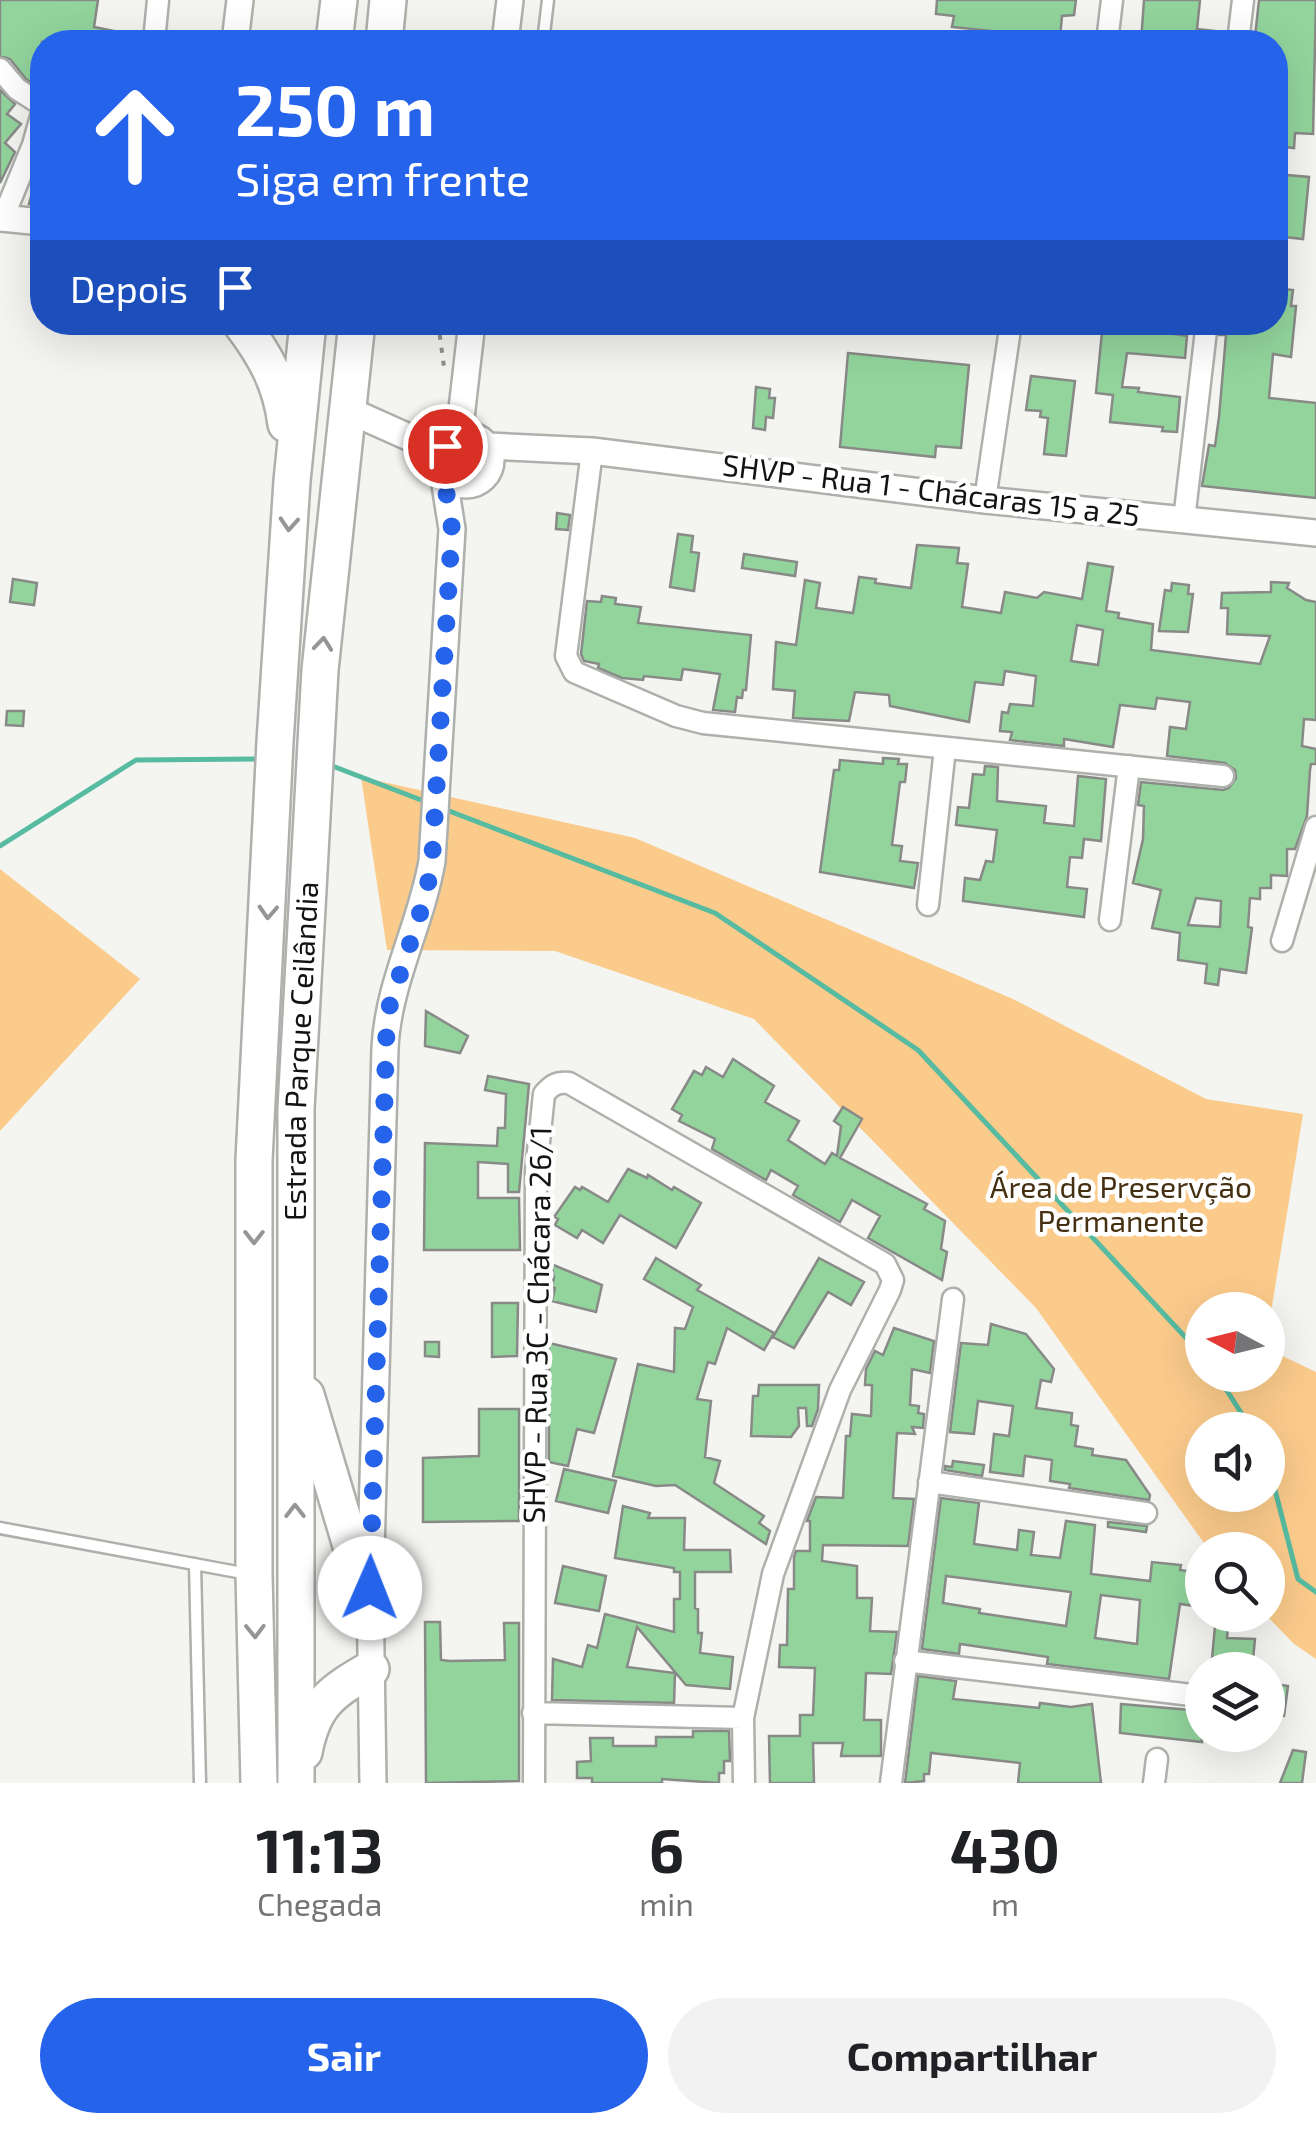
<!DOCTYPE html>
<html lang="pt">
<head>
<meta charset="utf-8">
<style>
  :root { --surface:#fff; --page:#f2f2f2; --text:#202124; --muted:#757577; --accent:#2563eb }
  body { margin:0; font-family:"Exo 2",sans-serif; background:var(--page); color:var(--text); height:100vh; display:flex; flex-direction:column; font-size:38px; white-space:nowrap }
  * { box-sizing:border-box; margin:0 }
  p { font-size:32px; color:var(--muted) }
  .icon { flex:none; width:55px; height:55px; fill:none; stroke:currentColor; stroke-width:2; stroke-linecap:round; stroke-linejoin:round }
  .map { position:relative; height:1783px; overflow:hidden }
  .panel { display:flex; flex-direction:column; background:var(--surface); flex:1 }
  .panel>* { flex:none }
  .hud { position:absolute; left:30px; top:30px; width:1258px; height:305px; border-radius:40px; box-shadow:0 10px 40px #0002; background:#2563eb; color:#fff; overflow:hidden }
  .needle { width:65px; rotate:277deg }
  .buttons { position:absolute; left:1185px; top:1292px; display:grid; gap:20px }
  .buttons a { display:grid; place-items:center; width:100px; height:100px; border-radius:50%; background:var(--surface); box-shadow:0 10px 40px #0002; font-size:50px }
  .pin { position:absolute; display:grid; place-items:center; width:85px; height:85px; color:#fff; margin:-42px; border:5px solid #fff; border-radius:50%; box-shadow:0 2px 10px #0007 }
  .me { position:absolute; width:110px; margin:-55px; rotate:1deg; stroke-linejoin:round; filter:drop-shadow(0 0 8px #0008) }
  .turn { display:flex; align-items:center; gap:35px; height:210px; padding:0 40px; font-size:45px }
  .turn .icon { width:130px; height:130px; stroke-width:2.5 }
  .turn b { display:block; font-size:70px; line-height:85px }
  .then { display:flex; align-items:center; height:95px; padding:0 40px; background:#0003; gap:20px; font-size:38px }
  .eta { display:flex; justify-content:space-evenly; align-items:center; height:170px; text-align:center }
  .eta b { font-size:60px; font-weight:700; line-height:70px }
  .cta { display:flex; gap:20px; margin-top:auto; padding:20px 40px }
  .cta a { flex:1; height:115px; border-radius:60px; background:var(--accent); color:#fff; font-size:40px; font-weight:700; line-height:115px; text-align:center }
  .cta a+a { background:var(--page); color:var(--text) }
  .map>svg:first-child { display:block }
  .green { fill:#fbcb8b; fill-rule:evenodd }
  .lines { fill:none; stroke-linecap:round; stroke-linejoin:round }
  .stream { stroke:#56bba0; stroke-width:5 }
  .building { fill:#92d49c; stroke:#878a87; stroke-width:2.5; fill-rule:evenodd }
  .service-casing { stroke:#aeb0ac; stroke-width:15 }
  .minor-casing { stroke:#aeb0ac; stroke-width:25 }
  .tertiary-casing { stroke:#aeb0ac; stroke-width:30 }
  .motorway-casing { stroke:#aeb0ac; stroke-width:40 }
  .path { stroke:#90918e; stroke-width:4; stroke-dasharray:5 8; stroke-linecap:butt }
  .service { stroke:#fff; stroke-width:10 }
  .minor { stroke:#fff; stroke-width:20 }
  .tertiary { stroke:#fff; stroke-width:25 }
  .motorway { stroke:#fff; stroke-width:35 }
  .oneway { stroke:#959594 }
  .route { stroke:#2563eb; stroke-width:18; stroke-dasharray:0 32.4 }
  .labels { text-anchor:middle; stroke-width:9; stroke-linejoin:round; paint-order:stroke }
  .street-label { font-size:30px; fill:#131412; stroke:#fff }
  .park-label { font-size:30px; fill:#453012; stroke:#fff }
</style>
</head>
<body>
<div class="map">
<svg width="1316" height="1783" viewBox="0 0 1316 1783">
  <rect width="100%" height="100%" fill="#f4f5f1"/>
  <path class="green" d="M361,777L635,838L1013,999L1206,1099L1303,1114L1268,1331V1310H1202V1375H1268V1349L1316,1372V1659L1294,1644L1266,1615L1268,1550H1209L1036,1308L754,1019L555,951L387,950ZM1202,1430H1268V1495H1202Z
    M0,869L140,979L0,1131Z"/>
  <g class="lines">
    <path class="stream" d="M327,764L429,803
      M444,809L715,913L918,1050L1202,1355
      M0,846L136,760L262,759
      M1217,1375L1252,1430
      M1268,1463L1298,1579L1316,1592"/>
  </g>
  <path class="building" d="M0,0H98L94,27L139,36V42H42V89L26,79L10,59L0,56Z
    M937,0H1076L1074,15L1062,16L1060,38L952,27L954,16L936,14Z
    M1144,0H1200L1197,29L1225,32V42H1141Z
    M1259,0H1316L1313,134L1295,133L1294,148L1275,146V42H1260L1261,37H1255Z
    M0,90L15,104L7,114L21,124L5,143L15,152L0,183Z
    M40,165L42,166V206L29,204Z
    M1275,174L1309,177L1303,239L1275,236Z
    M1275,288L1293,290L1291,306H1296L1291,357L1273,354L1269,398L1316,403V498L1202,486L1209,445L1215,446L1219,417L1226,335H1219L1221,322H1275Z
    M1103,322H1169L1168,333L1187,336L1185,358L1127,353L1122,387L1139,388L1138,392L1180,397L1177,432L1162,431L1163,427L1110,422L1113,395L1096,393Z
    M848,353L969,365L961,448L936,446L935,457L840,447Z
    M1031,376L1075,381L1066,456L1044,454L1048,418L1040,417L1041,411L1026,410Z
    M756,387L770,389L769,398H775L773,418L766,417L765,430L753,428Z
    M557,513L570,515L568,530L556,529Z
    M678,534L693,536L691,552L699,553L694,591L670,587Z
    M917,545L959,548L957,563L968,564L962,607L1001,613L1005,592L1037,598L1044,592L1082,599L1088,563L1113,567L1106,611L1119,613L1118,618L1153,624L1151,650L1260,664L1270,636L1227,634L1228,608H1221L1222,593L1271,592V582L1289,583L1287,588L1306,600L1316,602V720L1304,719L1302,746L1316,749V764H1311L1310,770L1307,816L1295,849H1287V876L1271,875V888H1260V899L1250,898L1248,927L1252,928L1246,973L1220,969L1218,985L1205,983L1207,964L1178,960L1180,933L1152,928L1161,890L1133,883L1143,839L1144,806L1138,805L1141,782L1223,790L1229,788L1236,778L1235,770L1225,763L1167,756L1170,727L1186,729L1190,702L1157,698L1155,709L1120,705L1113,747L1064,739V746L1010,740L1012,732L1000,731L1002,712L1008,713L1010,704L1033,706L1036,676L1005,671L1003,685L975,682L969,722L890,706L889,695L855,692L849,721L793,718L795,691L773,689L776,642L796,645L805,580L820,583L816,608L853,613L859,577L876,579L875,583L911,588ZM1077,625L1103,630L1098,665L1071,661ZM1196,898L1221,901L1220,927L1188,925Z
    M744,554L797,562L795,576L742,568Z
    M13,579L37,583L34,605L10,602Z
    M1172,583L1189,585L1188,594H1193L1188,632L1159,631L1165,590L1171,591Z
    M602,596L616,598L615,604L641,607L638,623L751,635L746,690H743L742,698L737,697L735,712L713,710L720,674L683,669L681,680L644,676L643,680L622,678L598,668L599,664L584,661L581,654L587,601L601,602Z
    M7,711H24L23,726L6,725Z
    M883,758L899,759L898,764H907L905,782H900L892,845L902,846L900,861L918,863L914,888L820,872L834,770H839L840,760L883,764Z
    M985,766L998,767L997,801L1046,806L1044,823L1074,826L1078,776L1106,779L1101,841L1084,839L1082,858L1070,857L1067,887L1087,889L1084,917L963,901L965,878L980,880L986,861L993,862L997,830L956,825L958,807L969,808L973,774L984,775Z
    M426,1011L468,1036L460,1053L425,1046Z
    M733,1059L774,1086L765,1102L799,1121L788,1140L825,1164L832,1153L837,1156L841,1126L834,1121L843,1107L862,1119L840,1158L927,1204L924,1209L945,1221L941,1249L947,1252L942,1280L868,1238L880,1216L852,1200L840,1222L793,1195L798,1186L771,1170L766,1180L712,1149L715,1139L679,1121L682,1115L672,1109L694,1071L702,1075L706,1067L723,1077Z
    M488,1076L529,1084L519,1192H508V1164L478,1162V1198H519L520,1250H424L425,1143L497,1146L498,1128H505L506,1094L485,1090Z
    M628,1169L647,1178L648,1175L672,1190L674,1187L701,1203L676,1248L620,1215L603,1243L582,1230L577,1238L555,1225L558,1219L554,1217L575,1187L580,1190L582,1187L608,1202Z
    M656,1258L701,1285L697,1290L774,1333L764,1350L727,1328L715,1364L708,1362L697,1399L711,1401L705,1457L720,1461L714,1483L764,1516L759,1523L770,1531L766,1544L675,1485L656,1486L613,1476L638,1364L674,1372L675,1328L685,1329L693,1307L644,1279Z
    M819,1258L864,1282L851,1305L828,1292L794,1348L773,1337Z
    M551,1264L602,1285L596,1312L552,1301L555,1288L552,1287L554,1277Z
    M492,1303H518L517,1356L492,1357Z
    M991,1324L1026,1334L1054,1369L1051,1382L1041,1380L1036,1408L1072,1413L1071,1425L1078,1426L1075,1446L1093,1449L1092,1455L1126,1460L1150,1495L1149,1500L1069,1488L1070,1484L1050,1481L1052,1460L1025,1456L1023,1476L990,1472L994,1434L1009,1436L1013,1406L978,1401L974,1434L950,1432L961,1343L988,1345Z
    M894,1328L934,1341L930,1373L912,1369L910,1405L919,1406L918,1413L924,1414L923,1428L912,1427L915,1434L897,1433L893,1498L914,1499L908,1546L823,1545L822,1561L857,1566V1598H872L870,1631L897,1632L891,1674L866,1673L864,1720H881V1756H841L843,1743H813L814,1783H770L769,1736H800V1715H813L815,1668L779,1667L780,1645H787L788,1589H794V1557L796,1551H810V1521H807L816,1497L843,1498L846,1436H850L852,1414L871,1416L872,1385H865L866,1369L875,1351L883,1355Z
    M425,1342H439V1357L425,1356Z
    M549,1343L616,1359L594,1433L577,1429L568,1466L549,1462Z
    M759,1385H819L818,1409L812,1426H807L806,1408H798L799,1426L791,1437L751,1436L753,1396H758Z
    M479,1409H519V1521L423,1522V1458L479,1456Z
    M953,1461L984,1465L982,1476L945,1470V1466L952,1467Z
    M564,1469L616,1481L608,1513L556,1501Z
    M941,1498L979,1503L974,1544L1017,1550L1019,1530L1034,1532L1031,1555L1060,1558L1066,1521L1095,1525L1091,1574L1150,1581L1152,1562L1181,1565L1180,1570L1202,1573V1607L1180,1604L1169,1679L1047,1664L1048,1657L960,1644L959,1654L922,1649ZM946,1576L1071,1592L1066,1626L979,1613L980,1609L943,1603ZM1101,1595L1140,1600L1137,1644L1095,1638Z
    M623,1506L650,1513L648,1518H685L684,1550H730L731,1572H695V1608L698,1609V1633H702L700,1653L733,1657L730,1689L686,1685L637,1627L627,1667L675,1673L674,1703L552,1700L553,1659L582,1667L588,1645L597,1648L605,1614L674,1632V1599H680V1572H674V1568L615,1558Z
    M1108,1522L1147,1526L1146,1532L1108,1527Z
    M563,1566L606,1576L599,1611L555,1603Z
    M1216,1615H1229L1227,1638L1255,1639L1252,1670H1211Z
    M425,1622H440L441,1660L450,1661L505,1660L504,1623H519V1781L426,1783Z
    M918,1676L956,1681L953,1699L1039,1708L1040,1703L1071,1707L1092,1704L1101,1783H1018L1020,1763L931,1753L929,1774H924V1781L905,1783Z
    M1275,1684L1288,1686L1284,1716L1270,1715Z
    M1121,1704L1202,1711V1742L1120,1733Z
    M693,1731H729L730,1761H724V1773H719V1783L662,1779V1783H592V1778H577V1762L591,1761L590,1738H613V1746H656V1737H693Z
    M1293,1750L1306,1752L1302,1783H1280Z"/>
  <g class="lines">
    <defs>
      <path id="service" d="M543,42L548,0
        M0,1528L248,1574
        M195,1564L200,1783"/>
      <path id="minor" d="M154,42L158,0
        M1107,42L1112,0
        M1238,42L1243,0
        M0,69L17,89L42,105
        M3,218L33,145L42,113
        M592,451L566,656L574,672L676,716L703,723L1223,776
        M985,500L1011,322
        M1184,520L1207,322
        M928,905L945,748
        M1110,920L1129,766
        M1282,941L1316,827
        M929,1482L1146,1513
        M905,1661L1200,1696
        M533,1713L743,1718
        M534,1783L536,1171L544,1094C552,1085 556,1082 569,1083L885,1264L893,1280L890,1290L840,1390L773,1574L743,1718L744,1783
        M891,1783L953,1299
        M1154,1783L1157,1759"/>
      <path id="tertiary" d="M235,42L240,0
        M505,42L510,0
        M0,218L42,222
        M348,410L442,452
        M441 460a25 25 0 1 1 50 0a25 25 0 1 1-50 0Z
        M459,435L472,322
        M488,446L592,451L985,500L1316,533
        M373,1783L370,1589L385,1048C388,983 421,925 432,861L452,529L442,466"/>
      <g id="motorway">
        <path d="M334,42L339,0"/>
        <path d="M384,42L388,0"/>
        <path d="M240,322C265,355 281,383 286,424"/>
        <path d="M306,1395L355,1559L370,1589"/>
        <path d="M304,1752C313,1704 331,1692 371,1669"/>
        <path d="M259,1783L254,1575V1160L275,742L292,481L308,322"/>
        <path id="s1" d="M296,1783V1109L320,670L357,322"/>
      </g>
    </defs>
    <use href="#service" class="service-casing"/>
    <use href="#minor" class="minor-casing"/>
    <use href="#tertiary" class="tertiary-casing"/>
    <use href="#motorway" class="motorway-casing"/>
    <path class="path" d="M438,322L444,367"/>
    <use href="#service" class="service"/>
    <use href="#minor" class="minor"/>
    <use href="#tertiary" class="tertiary"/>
    <use href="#motorway" class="motorway"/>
  </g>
  <defs><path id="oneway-chevron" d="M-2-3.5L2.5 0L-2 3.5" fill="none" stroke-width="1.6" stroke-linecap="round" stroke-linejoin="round" transform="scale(2.5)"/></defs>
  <g class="oneway">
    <use href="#oneway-chevron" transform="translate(289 524) rotate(94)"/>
    <use href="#oneway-chevron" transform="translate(323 644) rotate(-84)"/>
    <use href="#oneway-chevron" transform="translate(268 912) rotate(93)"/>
    <use href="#oneway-chevron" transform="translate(254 1237) rotate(90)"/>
    <use href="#oneway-chevron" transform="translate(295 1511) rotate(-90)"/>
    <use href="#oneway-chevron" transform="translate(255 1631) rotate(89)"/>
  </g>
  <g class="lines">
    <path class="route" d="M370,1588L387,1014L426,895L432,861L452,529L441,458L445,446"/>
  </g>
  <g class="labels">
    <g class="street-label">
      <text transform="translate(931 491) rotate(7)" y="10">SHVP - Rua 1 - Chácaras 15 a 25</text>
      <text dy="10" stroke="none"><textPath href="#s1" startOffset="732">Estrada Parque Ceilândia</textPath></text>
      <text transform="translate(538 1325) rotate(-89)" y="10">SHVP - Rua 3C - Chácara 26/1</text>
    </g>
    <g class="park-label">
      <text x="1121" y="1198">Área de Preservção<tspan x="1121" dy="34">Permanente</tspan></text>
    </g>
  </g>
</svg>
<div class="buttons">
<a><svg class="needle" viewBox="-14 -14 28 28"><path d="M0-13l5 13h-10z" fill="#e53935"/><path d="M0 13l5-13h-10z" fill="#757577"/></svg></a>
<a><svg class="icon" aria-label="sound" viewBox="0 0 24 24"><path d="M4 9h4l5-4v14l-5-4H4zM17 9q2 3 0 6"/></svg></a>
<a><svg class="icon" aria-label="search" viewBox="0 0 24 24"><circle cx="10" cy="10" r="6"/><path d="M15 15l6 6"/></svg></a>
<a><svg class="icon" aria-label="layers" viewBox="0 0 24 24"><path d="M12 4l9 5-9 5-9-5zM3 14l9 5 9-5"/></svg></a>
</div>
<div class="pin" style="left:445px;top:446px;background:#d93025"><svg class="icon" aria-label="arrive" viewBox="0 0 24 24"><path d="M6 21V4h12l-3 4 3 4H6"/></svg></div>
<svg class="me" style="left:370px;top:1588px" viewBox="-20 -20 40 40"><circle r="19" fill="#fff"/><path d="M0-13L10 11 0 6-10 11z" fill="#2563eb"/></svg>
<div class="hud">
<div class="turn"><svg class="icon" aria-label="ahead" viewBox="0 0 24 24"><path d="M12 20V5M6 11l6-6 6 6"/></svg><div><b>250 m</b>Siga em frente</div></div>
<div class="then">Depois<svg class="icon" aria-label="arrive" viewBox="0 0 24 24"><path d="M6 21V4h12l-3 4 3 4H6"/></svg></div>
</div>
</div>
<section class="panel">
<div class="eta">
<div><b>11:13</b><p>Chegada</p></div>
<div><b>6</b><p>min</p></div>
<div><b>430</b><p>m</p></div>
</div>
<div class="cta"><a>Sair</a><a>Compartilhar</a></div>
</section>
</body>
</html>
